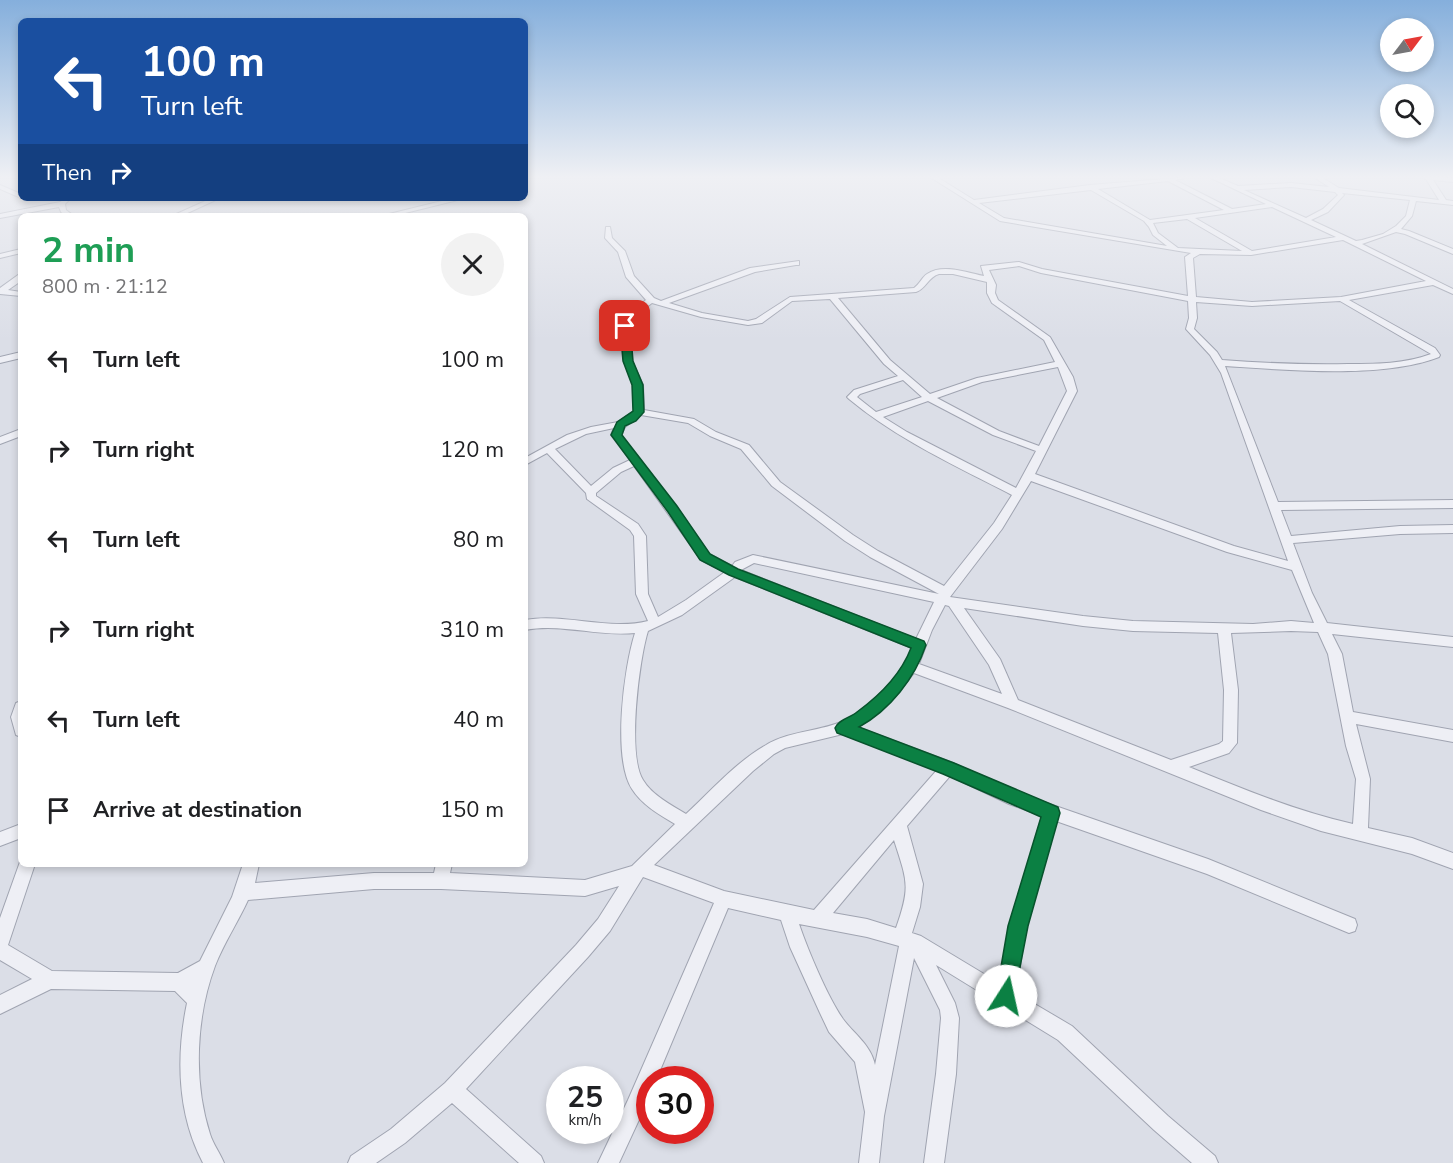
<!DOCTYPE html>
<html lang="en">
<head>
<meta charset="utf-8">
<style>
  :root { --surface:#fff; --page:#f2f2f2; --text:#202124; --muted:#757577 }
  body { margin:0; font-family:"Nunito Sans",sans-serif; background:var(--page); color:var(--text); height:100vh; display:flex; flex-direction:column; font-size:22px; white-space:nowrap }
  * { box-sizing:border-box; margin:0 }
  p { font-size:20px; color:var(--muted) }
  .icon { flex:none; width:33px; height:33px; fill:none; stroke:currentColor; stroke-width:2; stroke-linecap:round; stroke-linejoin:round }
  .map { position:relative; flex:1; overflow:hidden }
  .sheet { position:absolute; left:18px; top:213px; width:510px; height:654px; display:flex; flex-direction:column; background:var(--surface); border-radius:9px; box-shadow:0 3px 9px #0003 }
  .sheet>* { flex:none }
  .banner { position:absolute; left:18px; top:18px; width:510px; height:183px; border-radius:9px; box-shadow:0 3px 9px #0003; background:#1a4fa0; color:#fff; overflow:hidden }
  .needle { width:39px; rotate:58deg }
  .tools { position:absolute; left:1380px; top:18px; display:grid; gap:12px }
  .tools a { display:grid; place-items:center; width:54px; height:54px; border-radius:50%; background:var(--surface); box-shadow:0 3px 9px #0003; font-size:30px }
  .speed { position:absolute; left:546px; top:1066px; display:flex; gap:12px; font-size:30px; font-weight:700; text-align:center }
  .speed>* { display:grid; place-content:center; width:78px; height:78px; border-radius:50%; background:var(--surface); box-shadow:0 3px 9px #0003; line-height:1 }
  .speed small { font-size:15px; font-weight:400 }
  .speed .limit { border:9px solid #d22; background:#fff; color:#111 }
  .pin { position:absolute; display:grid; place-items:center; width:51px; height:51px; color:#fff; margin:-26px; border-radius:12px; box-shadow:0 3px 9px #0006 }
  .me { position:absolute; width:66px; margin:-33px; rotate:10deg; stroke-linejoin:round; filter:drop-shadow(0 0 4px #0008) }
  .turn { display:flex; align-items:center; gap:21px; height:126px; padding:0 24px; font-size:27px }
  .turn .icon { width:78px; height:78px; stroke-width:2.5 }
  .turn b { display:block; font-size:42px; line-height:51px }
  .then { display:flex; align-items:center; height:57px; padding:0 24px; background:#0003; gap:12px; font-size:22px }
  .round { display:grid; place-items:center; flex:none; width:63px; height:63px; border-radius:32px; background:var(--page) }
  .summary { display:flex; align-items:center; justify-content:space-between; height:102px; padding:0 24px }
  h1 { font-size:36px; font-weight:700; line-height:45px; color:#1e9e55 }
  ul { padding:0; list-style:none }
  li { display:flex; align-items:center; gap:18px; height:90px; padding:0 24px }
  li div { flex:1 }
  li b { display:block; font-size:22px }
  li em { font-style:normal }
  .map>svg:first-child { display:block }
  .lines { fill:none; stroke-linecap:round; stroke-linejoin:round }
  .minor-casing { stroke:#a0a4b1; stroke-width:2 }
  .minor { fill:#eeeff5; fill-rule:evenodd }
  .route { fill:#0b8043; stroke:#07532c; stroke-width:1.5 }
</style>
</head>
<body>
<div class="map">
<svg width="1453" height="1163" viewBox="0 0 1453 1163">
  <rect width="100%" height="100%" fill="#dbdee7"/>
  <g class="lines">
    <defs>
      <path id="minor" d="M930,177H937L974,200L1090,185L1189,177L1175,180L1232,209L1266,204L1209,177H1217L1238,186L1291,183L1329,187L1314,177H1321L1339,188L1439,200L1426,179L1422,177L1453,178V182L1433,180L1446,200L1453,201V205L1416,201L1412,216L1401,229L1409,231L1453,249V254L1405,234L1396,232L1362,244L1453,289V294L1433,285L1349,300L1435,348L1440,355L1439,357C1383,379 1286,370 1225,366L1278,502L1453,500V508L1281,510L1291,536L1400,526L1453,525V533L1400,534L1293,543L1312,593L1327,623L1453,637V647L1332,634L1342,654L1353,712L1453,730V742L1356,724L1370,779L1368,828L1412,838L1453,853V869L1412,854L1321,831L1261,810L1008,708L914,673C898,693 880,715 857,727L953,763L1018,793L1208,859L1355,919L1357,925L1355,931L1349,933L1207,874L1056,821L1026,926L1016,993L1072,1026L1168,1116L1215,1156L1218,1163H1192L1154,1130L1058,1040L936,965L955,1003L959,1018L956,1074L944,1163H924L936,1074L941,1018L940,1010L914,958L884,1116L879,1163H859L865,1112L855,1062L829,1032L820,1013L790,947L781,920L728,908L656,1080H650V1096L619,1163H598L628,1100L714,903L643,877L610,931L588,957L466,1089L541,1156L544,1163H519L452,1103L405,1143L376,1163H348L351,1156L391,1129L445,1083L576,945L598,919L619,886L585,896L441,889H374L248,900C238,922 224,943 215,966C196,1017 193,1081 210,1134C213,1144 220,1153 224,1163H203C177,1114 176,1056 187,1003L175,991L51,989L0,1014V995L32,979L0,960V918L21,859V864H35L8,945L52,971L178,973L200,961L232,897L243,864H259L255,883L374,873H434L436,864H452L450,873L585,880L632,866L675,824C660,815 642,805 632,789C612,758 624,667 635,633C598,637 562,623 525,630V620C566,613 609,631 648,621L636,594L634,536L630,530L587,499L586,493L547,453L525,465V458L567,435L591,427L618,422L634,411L633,385L624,361L622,319L646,300L626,277L618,252L605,238L606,227H610L612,238L625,251L634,276L654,298L661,301L750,268L799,261V265H796L755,272L669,303L702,313L748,321L756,319L790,297L914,288C920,284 922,277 927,274C943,263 968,273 984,276L981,266L1019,262L1042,269L1188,296L1185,257L1191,253L1000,221ZM1168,181L1224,210L1150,220L1098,189ZM1291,187L1335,192L1338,195L1323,209L1306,218L1244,190ZM1091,190L1144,221L1149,227L1153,235L1167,246L1004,218L979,203ZM1342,193L1410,200L1406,216L1396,226L1383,234L1362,240L1356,241L1311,220L1328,212L1344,195ZM1272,207L1336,237L1252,251L1195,218ZM1187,219L1242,251L1178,248L1158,233L1153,223ZM1343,240L1426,281L1341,297L1252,302L1196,297L1193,258L1200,254L1251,255ZM1019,266L1041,273L1188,301L1189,318L1186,329L1210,355L1221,373L1288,561L1234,546L1035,474L1077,391L1073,377L1050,337L998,300L995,293L996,285L989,270ZM939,274H953L987,282V293L992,303L1044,340L1055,362L977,378L930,394L890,360L838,298L916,292C926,289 928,277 939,274ZM830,299L884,364L898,376L854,390L847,397L849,399C897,439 956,466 1012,495L994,523L944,586L878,551L853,535L780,482L749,445L716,432L694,419L644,410L643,385L632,361L630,320L652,303L701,317L748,325L762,323L792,301ZM1340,301L1431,354C1405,364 1376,364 1348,364C1306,365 1264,363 1222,360L1217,352L1194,329L1197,318L1196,302L1252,306ZM1058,367L1067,391L1039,446L999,431L937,398L982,382ZM903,380L922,397L876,412L857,397L860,394ZM928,401L993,435L1036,451L1016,488L907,432L883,417ZM641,415L688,423L710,436L741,449L772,486L845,541L870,557L939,594L753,555L735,562L732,566L709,554L676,506L621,435L625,427ZM614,428L611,435L630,460L613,468L591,486L555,449L586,434ZM634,466L701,560L725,572L686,600L658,617L648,594L646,536L638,524L596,496V493L621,472ZM1031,481L1227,552L1292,570L1314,623L1291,621L1253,624L1133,621L1083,616L950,597L1002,529ZM754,563L934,602L916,639L741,570ZM735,577L912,648C910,653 908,660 905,665C893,684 862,714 841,722C816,732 789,731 766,745C736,762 711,791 686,814C671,805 652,795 643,780C627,755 639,660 648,631L682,615ZM945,605L949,606L989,665L1002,694L919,664L932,630ZM964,608L1083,626L1133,631L1218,633L1224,690L1223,741L1219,744L1171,760L1018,700L1000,659ZM1291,631L1318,632L1328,654L1346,746L1356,779L1353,824C1296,811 1243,789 1189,767L1229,753L1237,743L1238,690L1231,633ZM843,734L937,770L814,910L724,891L654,865L753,771L774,754L785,748ZM950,776L1009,804L1042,816L1010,926L999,983L921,936L912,933L920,907L923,884L907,826ZM894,840C907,881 911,886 896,928L867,919L833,913ZM799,924L867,937L899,946L875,1065C871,1045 854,1034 843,1019C827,996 808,950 799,924Z
        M0,185L21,194V198L0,189Z
        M66,198L69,200L65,204L66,210L74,216H66L61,212L59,207L0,218V214L60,202Z
        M212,198H220L181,216H172Z
        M454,198H466L393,216H381Z
        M21,249V253L0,258V254Z
        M18,275H21V281L8,290L21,292V296L0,294V288Z
        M21,352V358L0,363V357Z
        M21,429V436L0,444V437Z
        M21,701V737L16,735L11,717L16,703Z
        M21,824V838L0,846V832Z"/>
    </defs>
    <use href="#minor" class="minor-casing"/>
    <use href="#minor" class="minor"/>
  </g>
  <linearGradient id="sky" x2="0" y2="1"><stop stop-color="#85afdc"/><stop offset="0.52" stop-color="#eff0f4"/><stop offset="1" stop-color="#eff0f4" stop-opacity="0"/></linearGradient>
  <rect width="1453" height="340" fill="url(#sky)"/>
  <path class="route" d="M625,323L630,326L633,361L643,385L644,412L636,421L625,426L622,435L677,506L710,554L738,569L924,641L926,645C915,678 890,710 859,727L954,763L1058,807L1060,813L1028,926L1013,1003L1006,1006L999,1003L996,996L1008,926L1041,817L943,774L837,733L835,728C839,719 850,718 857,712C879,696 901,674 911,648L729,575L700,560L668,512L611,435L617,422L633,411L632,385L623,361L620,326Z"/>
</svg>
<div class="tools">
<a><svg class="needle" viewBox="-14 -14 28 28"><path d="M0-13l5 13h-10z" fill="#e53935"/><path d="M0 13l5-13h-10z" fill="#757577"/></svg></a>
<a><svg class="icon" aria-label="search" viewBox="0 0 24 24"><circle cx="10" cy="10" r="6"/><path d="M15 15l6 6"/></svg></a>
</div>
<div class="speed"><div>25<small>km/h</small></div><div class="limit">30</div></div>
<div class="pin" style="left:625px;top:326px;background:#d93025"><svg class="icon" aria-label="arrive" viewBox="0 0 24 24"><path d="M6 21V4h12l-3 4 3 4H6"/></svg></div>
<svg class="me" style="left:1006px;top:996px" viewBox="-20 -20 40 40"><circle r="19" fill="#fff"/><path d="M0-13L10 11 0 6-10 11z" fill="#0b8043"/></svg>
<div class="banner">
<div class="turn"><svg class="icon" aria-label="left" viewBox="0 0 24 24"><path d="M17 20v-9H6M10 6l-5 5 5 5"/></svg><div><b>100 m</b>Turn left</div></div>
<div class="then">Then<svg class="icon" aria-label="right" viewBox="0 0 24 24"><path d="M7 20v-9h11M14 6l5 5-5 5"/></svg></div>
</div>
<section class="sheet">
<div class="summary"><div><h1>2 min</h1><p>800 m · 21:12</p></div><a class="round"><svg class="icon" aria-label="close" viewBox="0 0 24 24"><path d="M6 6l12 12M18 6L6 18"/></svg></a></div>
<ul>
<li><svg class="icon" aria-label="left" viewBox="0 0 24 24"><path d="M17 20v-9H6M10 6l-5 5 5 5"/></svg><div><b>Turn left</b></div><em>100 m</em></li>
<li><svg class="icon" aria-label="right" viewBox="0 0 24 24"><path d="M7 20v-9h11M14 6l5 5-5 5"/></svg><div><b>Turn right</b></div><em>120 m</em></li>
<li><svg class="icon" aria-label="left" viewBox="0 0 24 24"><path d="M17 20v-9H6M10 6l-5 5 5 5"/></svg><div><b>Turn left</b></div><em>80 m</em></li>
<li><svg class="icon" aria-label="right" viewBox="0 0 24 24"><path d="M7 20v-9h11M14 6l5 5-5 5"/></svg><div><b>Turn right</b></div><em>310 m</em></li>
<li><svg class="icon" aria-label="left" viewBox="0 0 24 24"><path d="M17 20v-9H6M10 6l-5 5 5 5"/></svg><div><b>Turn left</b></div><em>40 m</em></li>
<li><svg class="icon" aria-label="arrive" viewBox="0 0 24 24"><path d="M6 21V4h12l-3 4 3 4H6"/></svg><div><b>Arrive at destination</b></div><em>150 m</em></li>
</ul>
</section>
</div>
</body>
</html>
